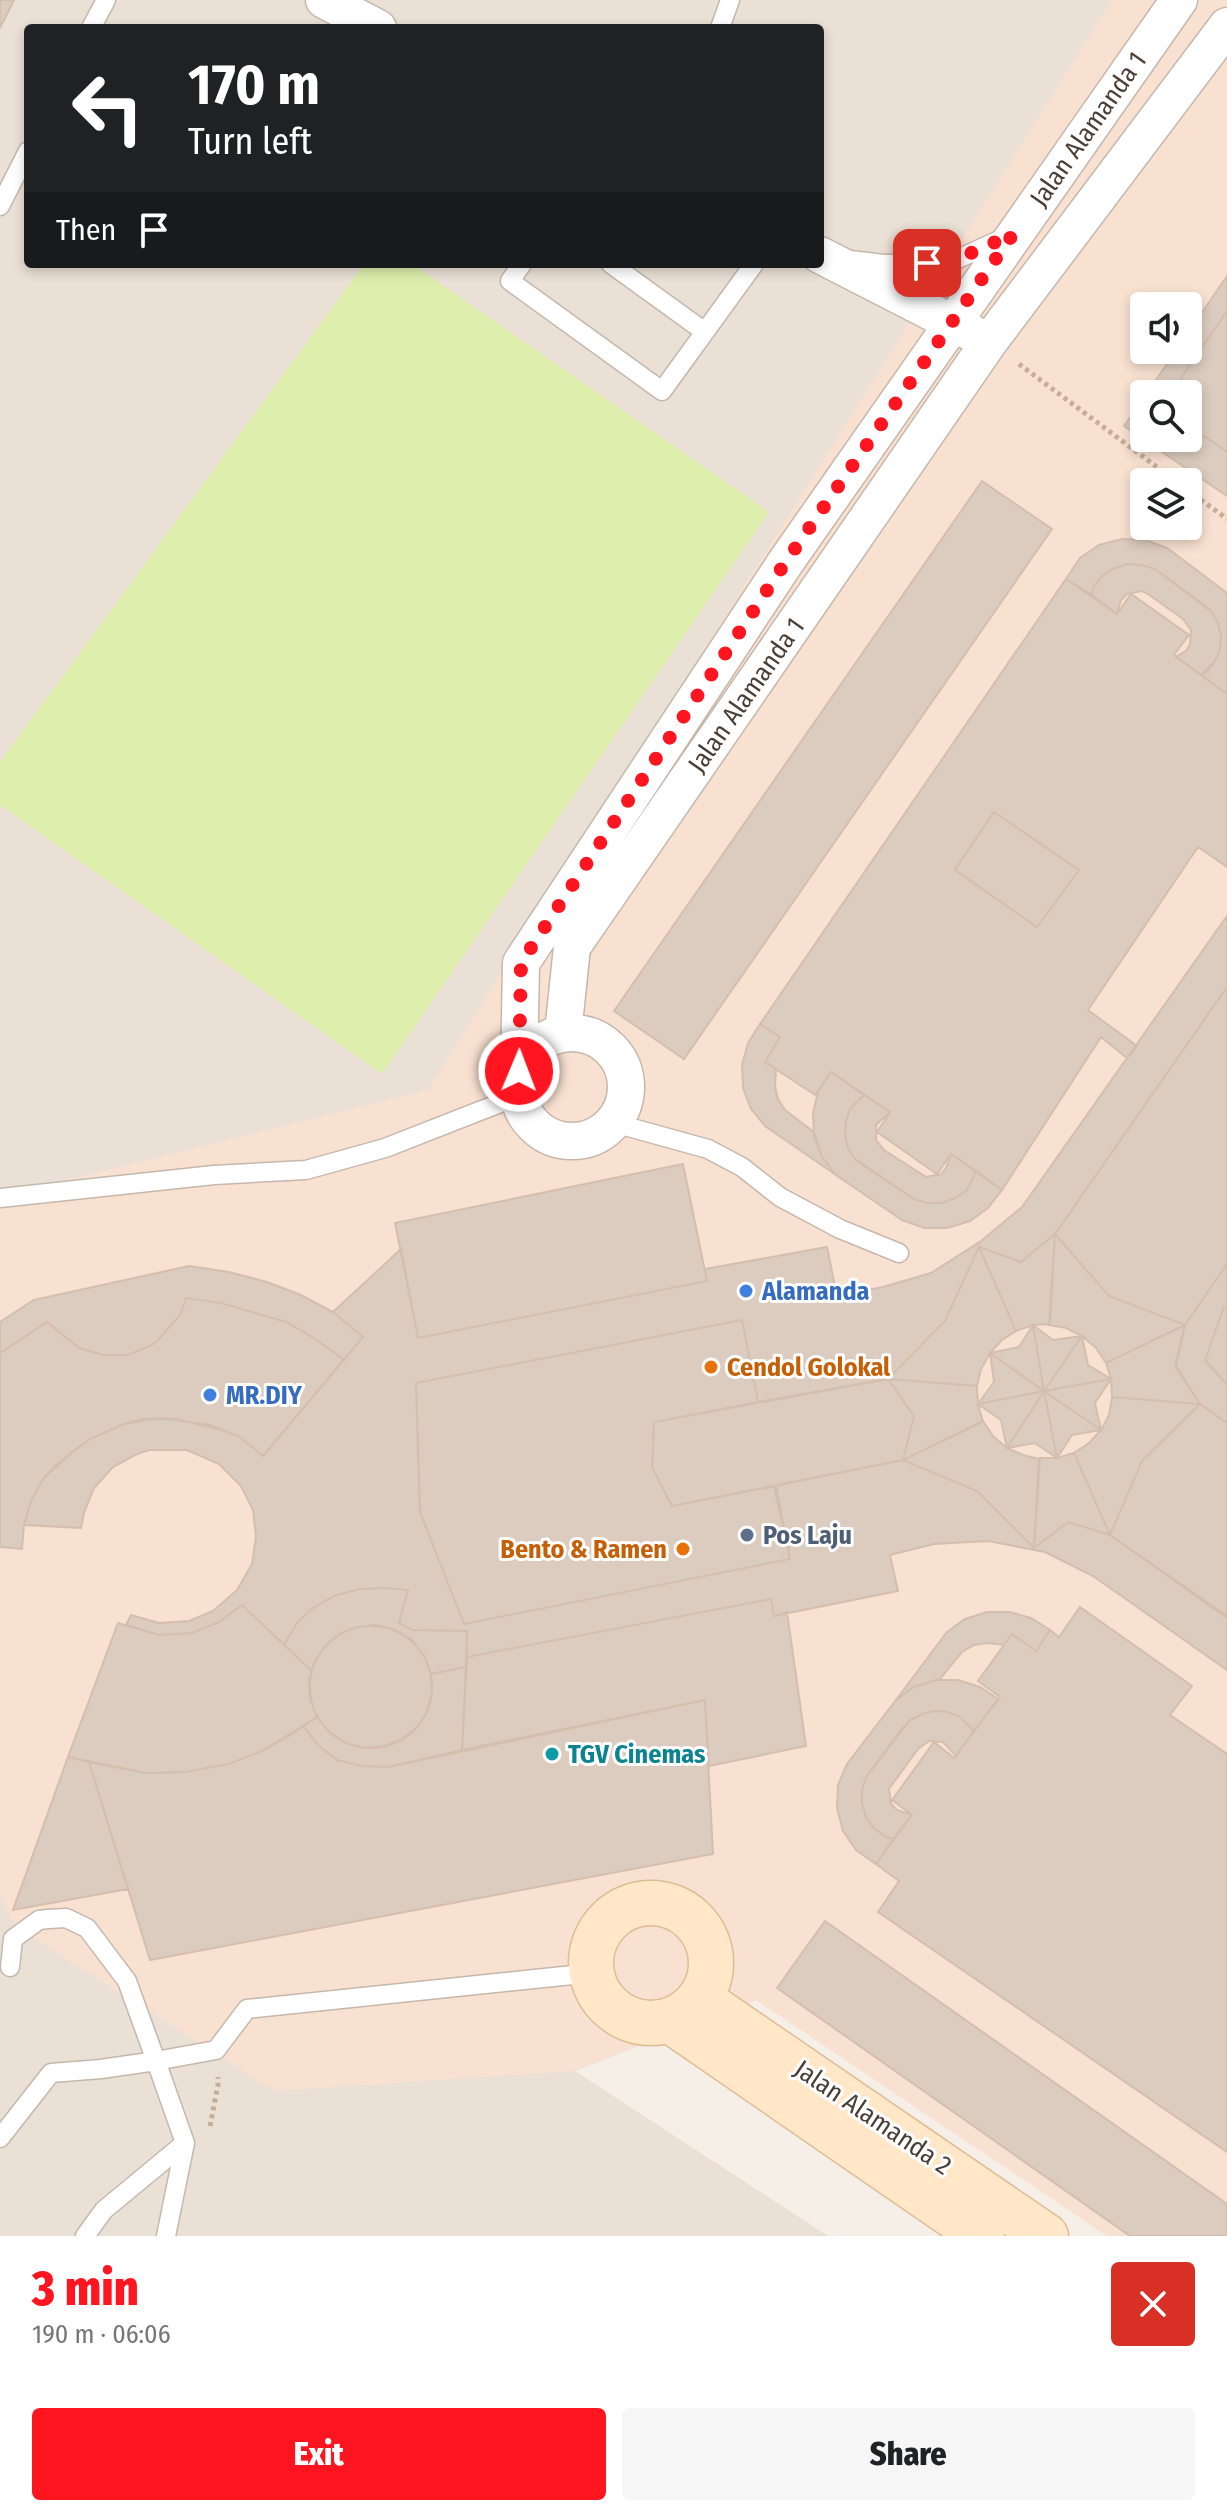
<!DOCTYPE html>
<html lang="en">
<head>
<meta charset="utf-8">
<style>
  :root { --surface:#fff; --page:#f6f6f6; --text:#202124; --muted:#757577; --accent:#ff1520 }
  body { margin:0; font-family:"Fira Sans Condensed",sans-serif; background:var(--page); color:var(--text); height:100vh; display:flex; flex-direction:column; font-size:30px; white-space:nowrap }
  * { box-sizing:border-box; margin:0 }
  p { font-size:26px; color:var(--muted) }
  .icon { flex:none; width:44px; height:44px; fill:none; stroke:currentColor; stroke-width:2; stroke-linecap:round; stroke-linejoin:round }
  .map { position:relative; height:2236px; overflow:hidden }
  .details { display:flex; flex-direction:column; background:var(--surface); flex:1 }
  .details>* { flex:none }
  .hud { position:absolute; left:24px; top:24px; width:800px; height:244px; border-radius:8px; box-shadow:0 4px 12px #0003; background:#202124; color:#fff; overflow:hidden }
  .controls { position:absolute; left:1130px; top:292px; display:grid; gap:16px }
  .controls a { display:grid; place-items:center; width:72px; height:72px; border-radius:8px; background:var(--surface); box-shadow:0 4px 12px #0003; font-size:40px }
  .pin { position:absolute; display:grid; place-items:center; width:68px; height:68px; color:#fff; margin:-34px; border-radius:16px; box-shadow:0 4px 12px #0006 }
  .me { position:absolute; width:88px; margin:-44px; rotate:1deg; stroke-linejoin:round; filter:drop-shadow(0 0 6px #0008) }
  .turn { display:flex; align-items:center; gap:28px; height:168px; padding:0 32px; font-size:36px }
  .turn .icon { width:104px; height:104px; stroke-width:2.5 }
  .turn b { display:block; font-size:56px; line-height:68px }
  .then { display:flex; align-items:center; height:76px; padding:0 32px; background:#0003; gap:16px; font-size:30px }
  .round { display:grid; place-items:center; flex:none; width:84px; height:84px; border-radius:8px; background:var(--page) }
  .head { display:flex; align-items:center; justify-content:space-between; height:136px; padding:0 32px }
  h1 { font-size:48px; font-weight:800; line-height:60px; color:var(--accent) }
  .cta { display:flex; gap:16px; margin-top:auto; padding:16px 32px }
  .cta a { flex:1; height:92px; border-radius:8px; background:var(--accent); color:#fff; font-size:32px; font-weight:800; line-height:92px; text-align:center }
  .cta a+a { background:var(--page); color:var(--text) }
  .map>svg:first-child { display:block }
  .residential { fill:#eae0d5; fill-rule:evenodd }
  .commercial { fill:#f9e1d1; fill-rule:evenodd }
  .green { fill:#ddeeac }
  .building { fill:#dccbbf; stroke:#d4beae; stroke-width:2 }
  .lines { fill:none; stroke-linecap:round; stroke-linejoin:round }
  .lane-casing { stroke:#c5b7ac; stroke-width:21 }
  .street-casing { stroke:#c5b7ac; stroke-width:39 }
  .secondary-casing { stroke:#debc94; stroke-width:47 }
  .path { stroke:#c6ad99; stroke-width:5; stroke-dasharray:4 4; stroke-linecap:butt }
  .lane { stroke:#fff; stroke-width:18 }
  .street { stroke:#fff; stroke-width:36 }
  .secondary { stroke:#ffe7c8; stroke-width:44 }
  .route { stroke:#ff1520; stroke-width:14; stroke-dasharray:0 25.2 }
  .shop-dot { fill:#3f7fe0; stroke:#fff; stroke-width:3 }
  .food-dot { fill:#e8710a; stroke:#fff; stroke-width:3 }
  .service-dot { fill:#5c6f8a; stroke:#fff; stroke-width:3 }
  .culture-dot { fill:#0f9aa8; stroke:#fff; stroke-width:3 }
  .labels { text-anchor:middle; stroke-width:6; stroke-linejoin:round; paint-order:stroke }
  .street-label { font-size:26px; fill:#4a3e35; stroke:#fff }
  .shop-label { font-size:26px; font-weight:bold; fill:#366cbe; stroke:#fff; text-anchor:start }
  .food-label { font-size:26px; font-weight:bold; fill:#c56008; stroke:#fff; text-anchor:start }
  .service-label { font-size:26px; font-weight:bold; fill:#4e5e75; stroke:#fff; text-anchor:start }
  .culture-label { font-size:26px; font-weight:bold; fill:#0d838f; stroke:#fff; text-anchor:start }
</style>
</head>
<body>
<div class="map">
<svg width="1227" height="2236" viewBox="0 0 1227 2236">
  <rect width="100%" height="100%" fill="#f6efe8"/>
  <path class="residential" d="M0,0H1227L1119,2236L756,2000L575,2071L828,2236H0ZM28,28H820V264H28ZM1144,306H1188V350H1144ZM1144,394H1188V438H1144ZM1144,482H1188V526H1144Z"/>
  <path class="commercial" d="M1112,0H1227V2236H1107L756,2000L574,2071L275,2091L15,1926L0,1893V1197L428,1090ZM1144,306H1188V350H1144ZM1144,394H1188V438H1144ZM1144,482H1188V526H1144Z"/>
  <path class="green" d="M364,264H412L769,512L382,1074L0,805V762Z"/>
  <path class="building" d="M0,0H14L0,28Z
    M1227,276V311L1170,394H1146L1177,350H1188V333Z
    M1227,276V311L1170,394H1146L1177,350H1188V333Z
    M1227,311V452L1188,425V394H1170Z
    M1144,398V438H1188V425L1227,452V496L1124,426Z
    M1144,398V438H1188V425L1227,452V496L1124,426Z
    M982,481L1052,529L684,1059L614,1011Z
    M1122,539L1145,540L1167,548L1227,593V694L1201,675L1215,661L1220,649L1221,636L1218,623L1212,612L1200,602L1155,569L1141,565L1127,564L1113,569L1101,577L1093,588L1092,595L1066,579L1080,558L1099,545Z
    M1127,564L1141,565L1155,569L1212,612L1218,623L1221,636L1220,649L1215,661L1207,672L1201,675L1176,657L1187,650L1190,644L1191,630L1183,619L1148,594L1142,591L1127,594L1121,600L1117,614L1092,595L1093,588L1101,577L1113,569Z
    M1066,579L1117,614L1131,594L1189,635L1174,655L1227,694V867L1198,847L1088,1010L1137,1046L1127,1058L1101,1037L1002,1190L951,1154L937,1174L877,1132L890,1112L831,1072L815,1095L765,1062L780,1037L760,1024Z
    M994,812L1079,870L1037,927L955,870Z
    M1227,916V987L1055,1234L1021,1262L979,1247L945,1321L888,1379L758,1402L742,1320L416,1383L420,1512L464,1624L790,1559L774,1486L903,1460L977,1491L1034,1548L1068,1522L1110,1535L1227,1618V1670L1093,1576L1045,1552L988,1541L934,1544L890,1555L898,1591L774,1616L771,1599L467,1657V1631L412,1630L399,1623L408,1590L384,1588L359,1589L334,1596L313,1608L297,1623L284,1645L242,1605L219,1622L192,1633L159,1635L126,1625L131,1615L159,1623L189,1621L213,1611L237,1590L252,1564L256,1537L253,1510L241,1486L219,1464L187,1450H149L137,1454L113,1467L94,1488L84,1513L81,1528L24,1525L31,1501L43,1479L56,1465L90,1439L124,1424L160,1418L210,1425L240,1437L263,1456L363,1337L333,1312L401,1249L418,1338L707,1281L705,1269L827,1247L837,1296L883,1287L931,1273L981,1241L1022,1207Z
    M1227,916V987L1055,1234L1021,1262L979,1247L945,1321L888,1379L758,1402L742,1320L416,1383L420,1512L464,1624L790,1559L774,1486L903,1460L977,1491L1034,1548L1068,1522L1110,1535L1227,1618V1670L1093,1576L1045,1552L988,1541L934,1544L890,1555L898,1591L774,1616L771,1599L467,1657V1631L412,1630L399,1623L408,1590L384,1588L359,1589L334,1596L313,1608L297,1623L284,1645L242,1605L219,1622L192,1633L159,1635L126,1625L131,1615L159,1623L189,1621L213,1611L237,1590L252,1564L256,1537L253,1510L241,1486L219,1464L187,1450H149L137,1454L113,1467L94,1488L84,1513L81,1528L24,1525L31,1501L43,1479L56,1465L90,1439L124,1424L160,1418L210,1425L240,1437L263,1456L363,1337L333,1312L401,1249L418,1338L707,1281L705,1269L827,1247L837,1296L883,1287L931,1273L981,1241L1022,1207Z
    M1227,987V1264L1185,1325L1109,1296L1055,1234Z
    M760,1024L780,1037L765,1062L776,1069L775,1087L778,1099L785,1110L814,1132L822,1157L836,1175L765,1126L751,1109L743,1088L742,1065L748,1043Z
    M831,1072L864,1095L850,1109L846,1121L845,1135L848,1148L855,1159L867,1168L914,1199L927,1203H942L955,1198L967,1190L976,1171L1002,1190L988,1208L970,1221L947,1228H924L902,1220L836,1175L822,1157L814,1136L813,1113L818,1092Z
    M864,1095L890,1112L876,1125V1140L884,1150L926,1177L941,1174L946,1168L951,1154L976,1171L967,1190L955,1198L942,1203H927L914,1199L855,1159L848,1148L845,1135L846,1121L850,1109Z
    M683,1164L707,1281L418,1338L395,1223Z
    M1055,1234L1109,1296L1185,1325L1106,1363L1096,1348L1082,1336L1066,1328L1049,1325Z
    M1055,1234L1050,1324L1033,1325L1016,1331L979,1247L1021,1262Z
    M979,1247L1016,1331L1002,1340L990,1353L981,1369L977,1386L888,1379L945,1321Z
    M1227,1264V1307H1224L1205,1360L1227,1385V1423L1200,1404L1176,1366L1185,1325Z
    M189,1266L229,1272L267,1282L301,1295L333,1312L363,1337L344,1360L314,1338L286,1322L221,1303L186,1298L180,1315L160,1338L152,1345L128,1355H103L79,1348L47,1322L0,1353V1322L34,1300Z
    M186,1298L221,1303L286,1322L314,1338L344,1360L263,1456L240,1437L225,1431L177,1419H142L124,1424L90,1439L73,1451L43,1479L31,1501L24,1525L22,1549L0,1547V1353L47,1322L79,1348L103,1355H128L152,1345L160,1338L180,1315Z
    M1224,1307H1227V1385L1205,1360Z
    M742,1320L758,1402L654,1422L652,1467L672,1506L776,1486L790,1559L464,1624L420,1512L416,1383Z
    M1033,1325L1044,1391L990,1353L1019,1347Z
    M1033,1325L1053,1340L1082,1336L1044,1391Z
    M1185,1325L1175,1366L1200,1404L1112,1397L1111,1379L1106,1363Z
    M1082,1336L1088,1365L1111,1379L1044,1391Z
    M990,1353L1044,1391L978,1404L994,1382Z
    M888,1379L977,1386L978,1404L983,1422L903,1460L914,1416Z
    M888,1379L914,1416L903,1460L672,1506L652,1467L654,1422Z
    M1111,1379L1095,1403L1101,1430L1044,1391Z
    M1044,1391L1007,1448L1001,1420L978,1404Z
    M1044,1391L1057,1458L1035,1443L1007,1448Z
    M1044,1391L1101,1430L1072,1435L1057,1458Z
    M1112,1397L1200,1404L1142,1461L1110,1535L1074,1453L1089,1443L1101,1430L1109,1415Z
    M1200,1404L1227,1423V1616L1110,1535L1142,1461Z
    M983,1421L993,1436L1007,1448L1023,1455L1039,1459L1034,1548L977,1491L903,1460Z
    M1074,1453L1110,1535L1068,1522L1034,1548L1040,1458H1057Z
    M384,1588L408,1590L399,1623L412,1630L467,1631L466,1667L431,1674L424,1656L412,1640L395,1630L376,1625L357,1627L339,1634L325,1646L314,1662L312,1671L284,1645L297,1623L313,1608L334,1596L359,1589Z
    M771,1599L774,1616L787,1612L806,1746L709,1766L705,1700L462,1750L467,1657Z
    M242,1605L312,1671L309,1680L310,1699L317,1717L289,1736L260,1752L228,1764L185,1772L146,1773L68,1757L118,1623L159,1635L192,1633L219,1622Z
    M1080,1607L1192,1686L1170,1715L1227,1754V2152L878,1912L899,1881L876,1864L912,1815L892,1800L934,1742L954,1758L1000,1697L978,1681L1012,1634L1036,1651L1050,1630L1059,1637Z
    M987,1612H1010L1031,1618L1050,1630L1036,1651L1012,1634L1004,1645L987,1643L974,1645L962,1652L940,1679L914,1687L896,1700L947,1632L965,1619Z
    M310 1687a61 61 0 1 1 122 0a61 61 0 1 1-122 0Z
    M466,1667L462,1750L388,1767L362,1766L337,1760L318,1745L303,1726L317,1717L329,1732L346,1743L365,1748L384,1746L402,1739L417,1727L427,1712L432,1693L431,1674Z
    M466,1667L462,1750L388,1767L362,1766L337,1760L318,1745L303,1726L317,1717L329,1732L346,1743L365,1748L384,1746L402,1739L417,1727L427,1712L432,1693L431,1674Z
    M936,1680H958L980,1687L998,1699L974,1731L960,1717L948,1712L935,1711L922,1714L910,1720L900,1731L867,1776L862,1790V1803L866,1817L874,1828L886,1837L893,1839L876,1864L856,1850L843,1831L837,1808L838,1785L847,1764L896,1700L914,1687Z
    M705,1700L713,1854L150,1960L89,1762L146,1773L185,1772L228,1764L260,1752L303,1726L318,1745L337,1760L362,1766L388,1767Z
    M935,1711L948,1712L960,1717L974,1731L956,1756L943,1742L929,1741L918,1749L889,1789L891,1804L897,1810L912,1815L893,1839L886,1837L874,1828L866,1817L862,1803V1790L867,1776L910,1720L922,1714Z
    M68,1757L89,1762L128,1889L13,1910Z
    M825,1921L1227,2204V2236H1130L777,1988Z"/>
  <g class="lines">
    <defs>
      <path id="lane" d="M91,28L106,0
        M720,28L730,0
        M0,206L28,151
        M850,260L884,264L949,263L1006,237
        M522,264L510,281L662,391L754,264
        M611,264L705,332
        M614,1123L708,1149L742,1167L780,1197L840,1229L899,1253
        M0,1198L214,1175L306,1170L385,1148L518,1096
        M0,2138L51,2073L101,2069L156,2061L127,1981L87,1928L66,1918L48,1919L39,1920L13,1939L10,1967
        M85,2236L104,2210L185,2143
        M166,2236L185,2143L156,2061L216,2050L247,2009L592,1973"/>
      <path id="street" d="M324,0L378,28
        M820,255L972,333
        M563,1033L572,947L989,342L1227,26
        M518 1087a54 54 0 1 1 108 0a54 54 0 1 1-108 0Z
        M519,1071L521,963L785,563L1179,0"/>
      <path id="secondary" d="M591 1963a60 60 0 1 1 120 0a60 60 0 1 1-120 0Z
        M700,1999L1046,2236
        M669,2020L982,2236"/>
    </defs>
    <use href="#lane" class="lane-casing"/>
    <use href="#street" class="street-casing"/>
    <use href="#secondary" class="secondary-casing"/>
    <path class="path" d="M1019,364L1177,482
      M1188,490L1227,519
      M210,2126L218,2085V2077"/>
    <use href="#lane" class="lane"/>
    <use href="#street" class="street"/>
    <use href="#secondary" class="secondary"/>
  </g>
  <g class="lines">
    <path class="route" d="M519,1071L521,963L785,563L1013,234L949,263H927"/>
  </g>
  <g class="shop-dot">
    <circle cx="746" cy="1291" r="8"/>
    <circle cx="210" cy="1395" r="8"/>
  </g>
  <g class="food-dot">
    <circle cx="711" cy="1367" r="8"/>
    <circle cx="683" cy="1549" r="8"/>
  </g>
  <circle class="service-dot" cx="747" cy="1535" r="8"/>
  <circle class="culture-dot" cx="552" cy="1754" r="8"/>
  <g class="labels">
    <g class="street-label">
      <text transform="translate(1088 129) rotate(-55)" y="9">Jalan Alamanda 1</text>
      <text transform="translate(746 695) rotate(-55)" y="9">Jalan Alamanda 1</text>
      <text transform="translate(873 2117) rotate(34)" y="9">Jalan Alamanda 2</text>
    </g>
    <g class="shop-label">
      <text x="762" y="1300">Alamanda</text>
      <text x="226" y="1404">MR.DIY</text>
    </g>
    <g class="food-label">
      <text x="727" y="1376">Cendol Golokal</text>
      <text x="667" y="1558" text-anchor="end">Bento &amp; Ramen</text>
    </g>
    <g class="service-label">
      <text x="763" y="1544">Pos Laju</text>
    </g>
    <g class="culture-label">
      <text x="568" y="1763">TGV Cinemas</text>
    </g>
  </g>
</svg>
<div class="controls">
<a><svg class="icon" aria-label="sound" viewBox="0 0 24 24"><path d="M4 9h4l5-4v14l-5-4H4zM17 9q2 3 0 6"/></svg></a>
<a><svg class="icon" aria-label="search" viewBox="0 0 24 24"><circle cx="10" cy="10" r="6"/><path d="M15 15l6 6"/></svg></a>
<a><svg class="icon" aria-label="layers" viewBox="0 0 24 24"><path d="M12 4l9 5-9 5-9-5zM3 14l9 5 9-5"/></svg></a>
</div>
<div class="pin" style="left:927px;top:263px;background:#d93025"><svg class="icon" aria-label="arrive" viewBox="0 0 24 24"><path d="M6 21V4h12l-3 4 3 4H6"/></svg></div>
<svg class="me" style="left:519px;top:1071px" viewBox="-20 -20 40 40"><circle r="17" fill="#ff1520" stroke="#fff" stroke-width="3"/><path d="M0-11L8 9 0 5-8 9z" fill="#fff"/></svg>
<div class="hud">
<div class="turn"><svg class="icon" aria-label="left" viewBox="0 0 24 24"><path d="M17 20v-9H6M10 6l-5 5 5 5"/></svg><div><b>170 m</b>Turn left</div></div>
<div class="then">Then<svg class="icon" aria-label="arrive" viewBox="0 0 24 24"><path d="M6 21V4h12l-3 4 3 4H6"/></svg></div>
</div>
</div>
<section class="details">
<div class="head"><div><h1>3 min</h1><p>190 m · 06:06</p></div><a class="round" style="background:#d93025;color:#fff"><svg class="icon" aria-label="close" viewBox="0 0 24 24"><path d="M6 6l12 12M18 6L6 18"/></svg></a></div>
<div class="cta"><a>Exit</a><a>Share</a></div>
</section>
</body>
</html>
